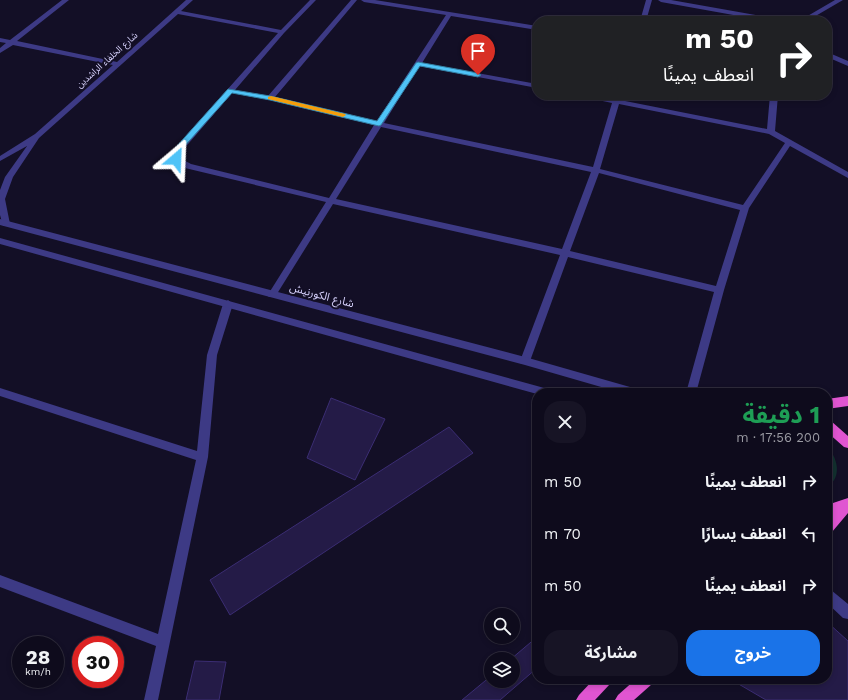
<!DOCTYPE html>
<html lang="ar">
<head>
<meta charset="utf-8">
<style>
  :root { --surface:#0e0b1c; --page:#171425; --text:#f1f3f6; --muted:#9b9ba3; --line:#2e2b3b; --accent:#1a73e8 }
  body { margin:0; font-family:"Work Sans","Noto Sans Arabic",sans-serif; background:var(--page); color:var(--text); direction:rtl; height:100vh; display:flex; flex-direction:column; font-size:15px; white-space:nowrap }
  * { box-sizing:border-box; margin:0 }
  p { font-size:13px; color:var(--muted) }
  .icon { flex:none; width:22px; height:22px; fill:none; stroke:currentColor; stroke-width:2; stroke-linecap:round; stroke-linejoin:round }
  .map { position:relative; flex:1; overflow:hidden; direction:ltr }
  .side { position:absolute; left:532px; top:388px; width:300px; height:296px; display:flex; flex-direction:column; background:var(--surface); border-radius:16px; box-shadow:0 2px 6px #0003,0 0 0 1px var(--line); direction:rtl }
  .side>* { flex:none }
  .banner { position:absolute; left:532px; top:16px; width:300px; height:84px; border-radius:16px; box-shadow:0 2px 6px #0003,0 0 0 1px var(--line); direction:rtl; background:#202124; color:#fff; overflow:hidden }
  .tools { position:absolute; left:484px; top:608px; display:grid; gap:8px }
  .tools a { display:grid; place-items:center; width:36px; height:36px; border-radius:50%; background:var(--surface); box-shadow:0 2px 6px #0003,0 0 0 1px var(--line); font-size:20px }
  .speed { position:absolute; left:12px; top:636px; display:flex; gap:8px; font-size:20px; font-weight:700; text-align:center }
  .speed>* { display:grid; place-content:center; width:52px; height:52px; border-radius:50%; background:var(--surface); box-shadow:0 2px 6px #0003,0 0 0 1px var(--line); line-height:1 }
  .speed small { font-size:10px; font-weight:400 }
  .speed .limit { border:6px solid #d22; background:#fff; color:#111 }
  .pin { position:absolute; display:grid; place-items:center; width:34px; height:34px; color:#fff; margin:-41px -17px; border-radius:50% 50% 50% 0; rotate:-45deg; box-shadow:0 0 4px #0007 }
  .pin .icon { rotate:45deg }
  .me { position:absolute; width:44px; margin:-22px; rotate:26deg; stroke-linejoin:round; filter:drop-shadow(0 0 3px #0008) }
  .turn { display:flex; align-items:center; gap:14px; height:84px; padding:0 12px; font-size:18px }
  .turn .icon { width:52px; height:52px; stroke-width:2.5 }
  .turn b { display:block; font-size:28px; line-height:34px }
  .round { display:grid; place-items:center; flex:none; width:42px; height:42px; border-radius:16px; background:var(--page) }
  .summary { display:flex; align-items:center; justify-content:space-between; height:68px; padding:0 12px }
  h1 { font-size:24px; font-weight:700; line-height:30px; color:#1e9e55 }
  .action { display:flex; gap:8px; margin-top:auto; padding:8px 12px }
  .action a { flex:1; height:46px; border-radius:16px; background:var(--accent); color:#fff; font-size:16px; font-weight:700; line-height:46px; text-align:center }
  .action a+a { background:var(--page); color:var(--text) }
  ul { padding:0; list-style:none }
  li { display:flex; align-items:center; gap:12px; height:52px; padding:0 12px }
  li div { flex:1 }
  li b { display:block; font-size:15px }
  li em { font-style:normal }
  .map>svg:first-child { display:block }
  .green { fill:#12302f }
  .building { fill:#241b47; stroke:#3b2d73 }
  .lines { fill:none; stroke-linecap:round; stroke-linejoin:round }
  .minor { fill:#3d3a85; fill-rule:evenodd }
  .tertiary { fill:#3d3a85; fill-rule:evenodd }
  .trunk { fill:#e055d1; fill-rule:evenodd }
  .route { fill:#4fc3f7; stroke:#337fa1 }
  .slow { fill:#f59e0b }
  .labels { text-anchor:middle; stroke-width:4; stroke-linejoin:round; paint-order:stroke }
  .far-street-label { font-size:9px; fill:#d9d4ff; stroke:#130f26 }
  .street-label { font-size:11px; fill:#d9d4ff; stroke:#130f26 }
</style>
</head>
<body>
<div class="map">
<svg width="848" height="700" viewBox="0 0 848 700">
  <rect width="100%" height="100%" fill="#130f26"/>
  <path class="green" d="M827,446C837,457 843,477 827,487Z"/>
  <path class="building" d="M331,398L385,419L355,480L307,458Z
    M449,427L473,453L230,615L210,580Z
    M827,622L848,641V700H766L730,679H827Z
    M537,637V668L500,700H462L491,676V681H513V659H511Z
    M195,661L226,662L219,700H186Z"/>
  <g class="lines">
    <path class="minor" d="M62,0H69L17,41L117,62L186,0H193L181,11L281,30L310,0H316L284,33L235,90L268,96L351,0H357L275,97L377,121L446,15L364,2L361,0H375L537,26V30L451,16L422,63L537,84V88L419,66L384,123L593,167L612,103L584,97L580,95H595L613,99L614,95H622L620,100L767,129L770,95H778L775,131L848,172V178L790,146L749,208L724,290L696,393H686L714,292L568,257L530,361L529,364H521L520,361L560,255L333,204L275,297H269L267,295L269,293L326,202L185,168L172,159L176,147L278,33L178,14L39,138L13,177L5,199L10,224L9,226H3L0,215V190L5,177L27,146L0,161V156L35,134L113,65L13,45L0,53V48L6,43L0,42V38L10,40ZM232,93L270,100L374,125L329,198L191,164L180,158L183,150ZM619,104L769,134L785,143L743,205L600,169ZM381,127L591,172L562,249L336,199ZM599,173L740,210L716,286L570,251Z
      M646,0H652L646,21H640Z
      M658,0H671L778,19L781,21H767L661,2Z
      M835,0H843L807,21H799Z
      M827,52L848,61V66L827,57Z
      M228,300L233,304L217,355L208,457L158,700H144L156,646L0,587V575L158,634L196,460L0,396V388L197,451L207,355L223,304Z
      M827,588L831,590L848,604V619L843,618L827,603Z"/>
    <path class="tertiary" d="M0,219L525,357L637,389L641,390L642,393H622L525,365L0,225Z
      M0,238L548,389L552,390L553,393L537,394L0,244Z"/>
    <path class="trunk" d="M848,396V406L827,409V399Z
      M827,420L831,421L848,436V448L844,447L827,432Z
      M848,498V513L832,532L827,534V518L829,517H827V505Z
      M594,679H612L610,684L595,700H576L579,695Z
      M636,679H654L652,684L634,700H615L618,695Z"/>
  </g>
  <path class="route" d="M418,62L478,73L481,75L478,77L420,66L381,125L379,126L270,100L232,93L182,149L179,161H176L173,159L176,147L228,89L270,96L377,121L416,63Z"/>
  <path class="slow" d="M271,96L345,114L346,115L343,117L268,99V97Z"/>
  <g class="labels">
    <g class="far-street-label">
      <text transform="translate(107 60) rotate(-42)" y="3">شارع الخلفاء الراشدين</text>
    </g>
    <g class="street-label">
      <text transform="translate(322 295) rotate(15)" y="4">شارع الكورنيش</text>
    </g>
  </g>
</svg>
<div class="tools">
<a><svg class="icon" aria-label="search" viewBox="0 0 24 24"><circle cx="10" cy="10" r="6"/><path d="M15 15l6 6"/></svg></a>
<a><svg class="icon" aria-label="layers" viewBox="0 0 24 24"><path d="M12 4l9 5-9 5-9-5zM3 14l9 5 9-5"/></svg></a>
</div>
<div class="speed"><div>28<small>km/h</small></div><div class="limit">30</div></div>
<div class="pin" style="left:478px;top:75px;background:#d93025"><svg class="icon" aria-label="arrive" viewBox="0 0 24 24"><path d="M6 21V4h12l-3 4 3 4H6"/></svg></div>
<svg class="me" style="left:176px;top:159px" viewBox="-20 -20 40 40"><path d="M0-17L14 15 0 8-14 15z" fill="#4fc3f7" stroke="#fff" stroke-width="4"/></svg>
<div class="banner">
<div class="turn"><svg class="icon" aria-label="right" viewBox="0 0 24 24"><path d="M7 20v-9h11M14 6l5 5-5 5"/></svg><div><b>50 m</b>انعطف يمينًا</div></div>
</div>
<section class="side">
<div class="summary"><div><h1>1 دقيقة</h1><p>200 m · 17:56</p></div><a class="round"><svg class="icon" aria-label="close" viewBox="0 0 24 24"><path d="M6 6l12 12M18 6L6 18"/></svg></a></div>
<ul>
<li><svg class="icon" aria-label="right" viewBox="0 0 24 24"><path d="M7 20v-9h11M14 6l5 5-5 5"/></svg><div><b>انعطف يمينًا</b></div><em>50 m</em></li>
<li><svg class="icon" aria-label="left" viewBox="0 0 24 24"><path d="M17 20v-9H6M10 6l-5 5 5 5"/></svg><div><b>انعطف يسارًا</b></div><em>70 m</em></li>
<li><svg class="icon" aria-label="right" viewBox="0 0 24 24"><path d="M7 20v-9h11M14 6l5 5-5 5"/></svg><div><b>انعطف يمينًا</b></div><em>50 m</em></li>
</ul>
<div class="action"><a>خروج</a><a>مشاركة</a></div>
</section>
</div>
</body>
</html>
